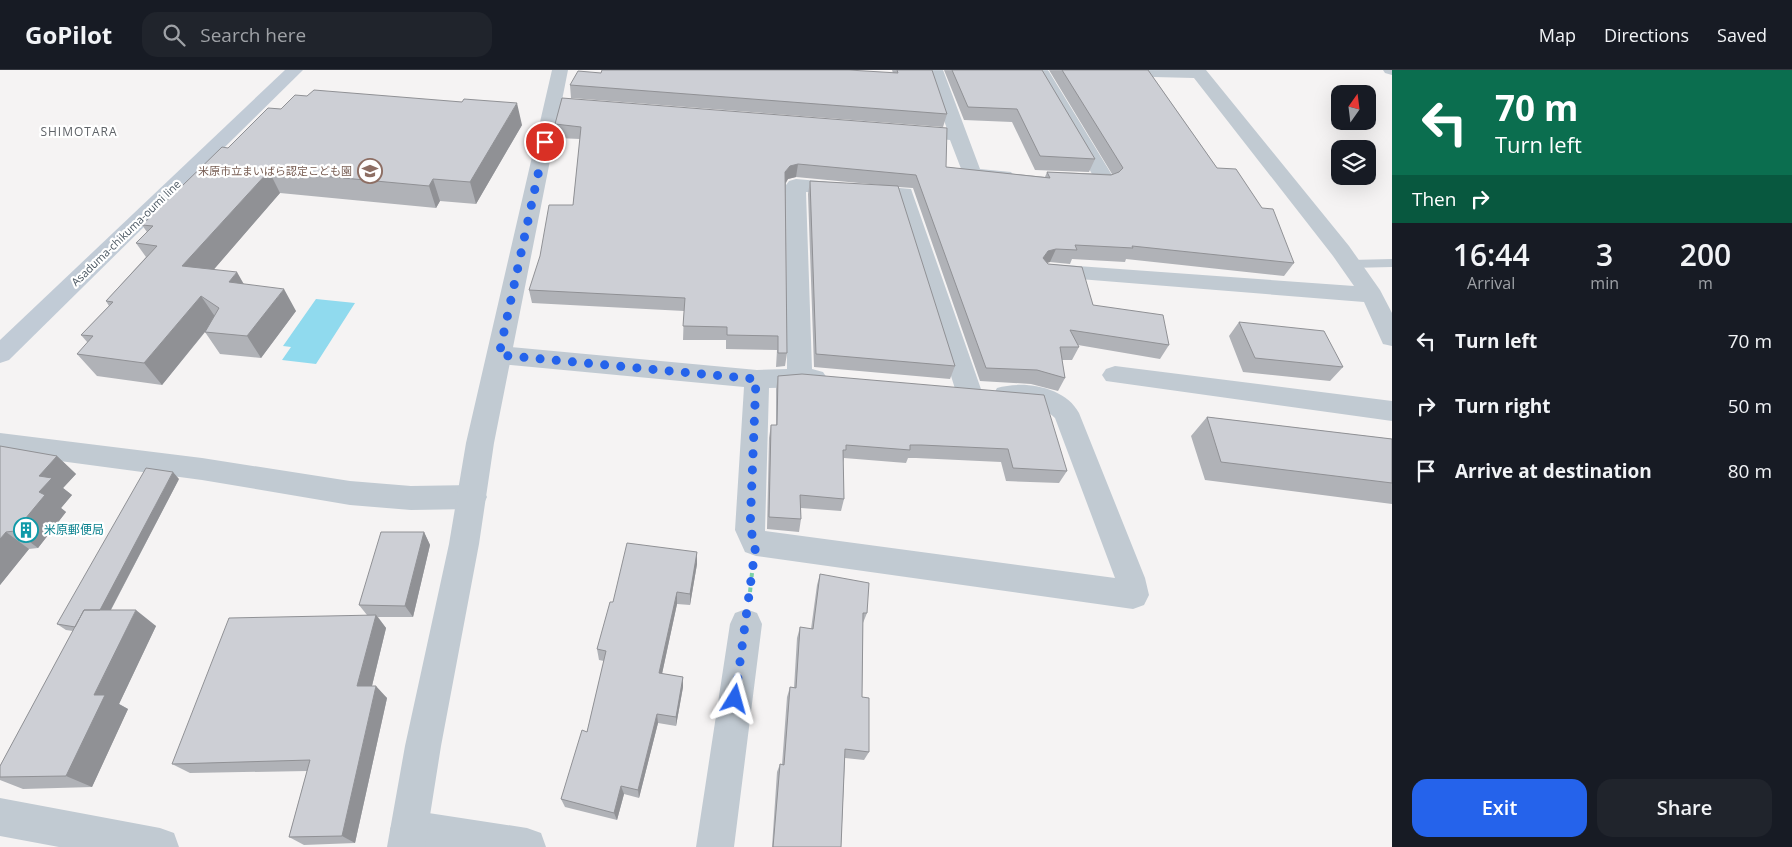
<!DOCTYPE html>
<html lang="en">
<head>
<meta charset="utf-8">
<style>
  :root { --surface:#171b24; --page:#20242c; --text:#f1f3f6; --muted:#9ea1a6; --line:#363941; --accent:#2563eb }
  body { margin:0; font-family:"Open Sans","Noto Sans JP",sans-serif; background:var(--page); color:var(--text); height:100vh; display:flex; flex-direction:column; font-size:19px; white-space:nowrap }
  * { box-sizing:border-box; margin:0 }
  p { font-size:16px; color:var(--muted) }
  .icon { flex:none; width:28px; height:28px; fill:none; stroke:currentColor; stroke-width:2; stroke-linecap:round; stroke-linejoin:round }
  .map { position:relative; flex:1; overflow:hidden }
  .panel { display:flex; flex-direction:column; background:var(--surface); width:400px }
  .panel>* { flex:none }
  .top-card { background:#0b6e4f; color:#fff; overflow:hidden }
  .needle { width:32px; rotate:14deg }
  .controls { position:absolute; left:1331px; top:15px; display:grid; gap:10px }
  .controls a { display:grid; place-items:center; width:45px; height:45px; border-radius:10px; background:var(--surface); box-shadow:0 5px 20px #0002; font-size:25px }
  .pin { position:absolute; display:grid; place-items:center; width:42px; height:42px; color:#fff; margin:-21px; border:2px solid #fff; border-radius:50%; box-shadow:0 1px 5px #0007 }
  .me { position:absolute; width:55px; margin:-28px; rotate:8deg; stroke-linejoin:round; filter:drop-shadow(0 0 4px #0008) }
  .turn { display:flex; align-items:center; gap:18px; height:105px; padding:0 20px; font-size:22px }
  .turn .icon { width:65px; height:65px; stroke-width:2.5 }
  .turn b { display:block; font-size:35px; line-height:42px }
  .then { display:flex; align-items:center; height:48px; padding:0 20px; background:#0003; gap:10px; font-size:19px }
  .eta { display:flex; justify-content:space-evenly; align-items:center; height:85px; text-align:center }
  .eta b { font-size:30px; font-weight:600; line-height:35px }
  .primary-button { display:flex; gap:10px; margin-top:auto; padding:10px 20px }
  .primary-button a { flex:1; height:58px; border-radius:15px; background:var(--accent); color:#fff; font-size:20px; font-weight:600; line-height:58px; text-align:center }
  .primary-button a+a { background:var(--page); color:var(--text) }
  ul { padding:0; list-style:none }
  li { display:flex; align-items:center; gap:15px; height:65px; padding:0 20px }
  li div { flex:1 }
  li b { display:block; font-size:19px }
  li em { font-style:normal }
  header { display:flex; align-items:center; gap:30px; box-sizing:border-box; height:70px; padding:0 25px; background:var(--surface); border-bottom:1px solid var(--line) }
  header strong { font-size:24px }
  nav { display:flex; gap:28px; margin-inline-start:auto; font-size:18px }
  .search { width:350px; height:45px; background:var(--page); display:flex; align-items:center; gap:12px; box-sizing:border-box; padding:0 18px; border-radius:15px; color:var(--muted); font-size:19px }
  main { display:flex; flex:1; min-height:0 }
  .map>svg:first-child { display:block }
  .water { fill:#90daee }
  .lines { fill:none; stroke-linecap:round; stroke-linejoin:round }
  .path { stroke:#7ad0a6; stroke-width:4; stroke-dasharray:4.5 3; stroke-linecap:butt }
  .service { fill:#c1cad2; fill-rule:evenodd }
  .minor { fill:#c1cad2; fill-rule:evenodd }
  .tertiary { fill:#c1cad2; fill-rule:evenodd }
  .secondary { fill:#c1cbd6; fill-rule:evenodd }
  .wall { fill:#b0b2b7 }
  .shaded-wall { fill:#909195 }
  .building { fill:#cdcfd5; stroke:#909195 }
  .route { stroke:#2563eb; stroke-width:9; stroke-dasharray:0 16.2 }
  .labels { text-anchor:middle; stroke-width:4.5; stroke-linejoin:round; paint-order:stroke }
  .far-education-label { font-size:11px; fill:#785e54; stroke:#fff; text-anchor:end }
  .far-street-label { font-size:11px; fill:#4a5661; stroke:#fff }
  .far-quarter-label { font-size:12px; letter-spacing:1px; fill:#5f6368; stroke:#fff }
  .culture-label { font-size:12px; fill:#0d838f; stroke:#fff; text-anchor:start }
</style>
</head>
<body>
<header>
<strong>GoPilot</strong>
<div class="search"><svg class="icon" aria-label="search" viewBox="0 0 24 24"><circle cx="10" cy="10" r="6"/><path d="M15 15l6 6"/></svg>Search here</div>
<nav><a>Map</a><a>Directions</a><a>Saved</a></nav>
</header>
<main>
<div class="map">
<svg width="1392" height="777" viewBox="0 0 1392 777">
  <rect width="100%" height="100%" fill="#f5f3f3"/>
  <path class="water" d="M316,229L355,233L316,294L282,290L291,277L283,276Z"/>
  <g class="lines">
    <path class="path" d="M750,522L752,503"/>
    <path class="service" d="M1392,189V197L1350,198L1344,194L1350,190Z"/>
    <path class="minor" d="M927,0H943L980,99L1011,102L1014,106L1011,110L1004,112L965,109L950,70L903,65L900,61L903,57L909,56L947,59Z
      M1032,0H1048L1115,110L1112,114L1105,116L1068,113L1065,109L1068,105L1092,104Z
      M1105,0H1206L1349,176L1380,220L1392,243V276L1383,274L1364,232L1042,206L1039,201L1042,196L1050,194L1354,216L1333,186L1194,8L1113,6L1107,4Z
      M1383,0H1392V5L1385,3Z
      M796,109L911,119L982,322L978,329L969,331L960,329L956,322L896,128L806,122L812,299L823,302L827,308L823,314L814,317L769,318L765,461L1115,508L1055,348C1038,330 1018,338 997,332L993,325L997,318C1024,310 1065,317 1079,343L1145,508L1149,525L1144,535L1133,539L756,486L745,482L735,460L744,317L499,294L490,291L487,285L490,279L499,276L757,300L787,299L786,115L789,111Z
      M1115,296L1392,331V351L1106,311L1102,305L1106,299Z
      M0,363L202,388L350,411L411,416L473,415L483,419L487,427L483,435L473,439L411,440L350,435L202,410L0,383Z
      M746,539L757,543L762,554L734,777H696L730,554L735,543Z
      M0,728L160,758L174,763L179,777H59L0,766Z
      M409,740L527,758L541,763L546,777H407L396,772L390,759L396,746Z"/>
    <path class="tertiary" d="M552,0H568L494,373L479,474L441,676L425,777H387L405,676L449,474L466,373Z"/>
    <path class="secondary" d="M285,0H303L9,290L0,293V270Z"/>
  </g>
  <path class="wall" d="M892,0H932L947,44L943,57L571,28L570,15L601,3H893Z
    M944,0H1042L1095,89L1089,102L1035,100L1012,52L964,50Z
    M1049,0H1148L1217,98L1294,193L1284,206L1126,189L1125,192L1072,189L1070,194L1050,192L1047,193L1093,235L1169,275L1160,289L1078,275L1079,277L1072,290H1062L1065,308L1058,321L1031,314L980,311L913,118L898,117L955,296L950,309L814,297L808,124L810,111L880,115L796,107L788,109L786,113L787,283L785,296L776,297L777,280L726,279V270H683L684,241L532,233L529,220L573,135L580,69L557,68L555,54L562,28L946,97L1045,107L1047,102L1112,104Z
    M522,55L476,134L440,131L436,138L280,123L213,200L244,214L296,241L261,288L220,284L205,262L206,261L162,315L97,306L77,284L88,273L81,265L109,236L106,231L146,187L136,173L147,162L142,155L228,78Z
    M1239,252L1343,297L1330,311L1243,302L1229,266Z
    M802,304L1067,401L1059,413L1006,411L1001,392L916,388H908L906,393L844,388L843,393L844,429L841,441L801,438V449L799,462L767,459L769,368L771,355H776V319L778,306Z
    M1207,347L1392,369V434L1205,410L1191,366Z
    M0,376L57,386L76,404L63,418L72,425L61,438L66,442L38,478L29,479L0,515Z
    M179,409L111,540L156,556L119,634L128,639L92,717L23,719L0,710V696L73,561L66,560L57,554Z
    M424,462L430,475L413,547H378L386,558L372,616L387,628L355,773L304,775L289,767L307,701L190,703L172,694L367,545L359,535Z
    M697,482V494L690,535L677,534L662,604L683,607V617L676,656L658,653L639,728L624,724L617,750L565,737L561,729L587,662L604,591L599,590L597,579L613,532Z
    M820,504L867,543L863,553L862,627L869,682L864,690L845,688L841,777H772L777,702L780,694L782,695L787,627L790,617L794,618L797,568L800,557L811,559L817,515Z"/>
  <path class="shaded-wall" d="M517,33L522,55L476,134L470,112Z
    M798,94L796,107L788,109L784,115L785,102L790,96Z
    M269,101L280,123L197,219L182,196Z
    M433,109L440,131L436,138L429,116Z
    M1056,179L1050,192L1042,194L1043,188L1048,181Z
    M237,202L250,225L229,212Z
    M284,219L296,241L261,288L247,266Z
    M201,226L216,248L162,315L144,293Z
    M57,386L76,404L63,418L72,425L61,438L66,442L38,478L15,461L39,422V406Z
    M173,402L179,409L97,566L89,560Z
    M6,462L29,479L0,515V469Z
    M424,462L430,475L413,547L405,536Z
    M697,482V494L690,535V524Z
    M677,522V534L660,613L659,603Z
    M136,540L156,556L119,634L128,639L92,717L66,706L94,625Z
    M376,545L386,558L369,628L357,616Z
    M683,607V617L676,656V647Z
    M376,616L387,628L355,773L342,766Z
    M657,644L658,653L639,728L638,720Z
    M621,716L624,724L617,750L614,743Z"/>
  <path class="building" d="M602,0H849L898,3L897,0H932L947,44L570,15L578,1L601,3Z
    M952,0H1042L1095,89L1040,86L1017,39L968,37Z
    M1062,0H1148L1217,98L1236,99L1262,138L1273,139L1294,193L1132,176L1133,178L1075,175L1077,180L1056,179L1048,181L1043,188L1048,194L1082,197L1093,235L1163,245L1169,275L1070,260L1079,277H1060L1065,308L1037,300L986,298L916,105L798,94L790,96L785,102L787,283H778V266L727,265V257L683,256L685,228L529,220L540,186L549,135H573L581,57L555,54L562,28L947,58L946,97L1050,108L1047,102L1111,105L1119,102L1123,98Z
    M314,20L462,32L464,29L517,33L470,112L433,109L429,116L269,101L182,196L237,202L229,212L284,219L247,266L205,262L219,238L201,226L144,293L77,284L93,266L81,265L113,232L106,231L157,176L136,173L153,156L142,155L222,77L228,78L268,38L281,39L295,25L307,26Z
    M810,111L898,116L955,296L816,284Z
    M1239,252L1324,261L1343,297L1255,288Z
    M802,304L1044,325L1067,401L1013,398L1008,379L921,375H910V380L846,375V380H843L844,429L800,425L801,449L769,447L771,355H777L778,306Z
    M1207,347L1392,369V413L1221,392Z
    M0,376L57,386L39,406L52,408L39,422L45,425L15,461L6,462L0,469Z
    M146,398L173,402L100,540H84L75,557L57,554Z
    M381,462H424L405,536L359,535Z
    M627,473L697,482L690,524L677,522L659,603L683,607L676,647L657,644L638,720L621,716L614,743L561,729L582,660L587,662L606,581L597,579L610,532H613Z
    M820,504L869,513L867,543H863L862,627L869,628V682L845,679L841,777H773L780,694L784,695L790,617L796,618L800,557L813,559Z
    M84,540H136L94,625H105L66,706L0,707V696Z
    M376,545L357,616H376L342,766L289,767L310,690L172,694L229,548Z"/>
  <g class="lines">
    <path class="route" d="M545,72L499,285L756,309L750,460L756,473L735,629"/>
  </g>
  <defs>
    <symbol id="school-ring" viewBox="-11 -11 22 22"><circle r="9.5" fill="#fff" stroke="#8d6e63" stroke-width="1.5"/><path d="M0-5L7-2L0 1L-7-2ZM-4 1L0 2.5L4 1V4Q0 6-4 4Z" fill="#8d6e63"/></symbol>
    <symbol id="building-ring" viewBox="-11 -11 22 22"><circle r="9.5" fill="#fff" stroke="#0f9aa8" stroke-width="1.5"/><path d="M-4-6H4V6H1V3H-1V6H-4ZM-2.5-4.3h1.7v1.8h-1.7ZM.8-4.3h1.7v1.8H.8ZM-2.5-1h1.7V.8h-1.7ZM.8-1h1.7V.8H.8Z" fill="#0f9aa8"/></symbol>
  </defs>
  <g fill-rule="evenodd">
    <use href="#school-ring" x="356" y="87" width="28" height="28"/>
    <use href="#building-ring" x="12" y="446" width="28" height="28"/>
  </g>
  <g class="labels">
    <g class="far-education-label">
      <text x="352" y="105">米原市立まいばら認定こども園</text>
    </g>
    <g class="far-street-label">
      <text transform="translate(126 163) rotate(-44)" y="4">Asaduma-chikuma-oumi line</text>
    </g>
    <g class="far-quarter-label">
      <text x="79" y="66">SHIMOTARA</text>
    </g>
    <g class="culture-label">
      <text x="44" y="464">米原郵便局</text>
    </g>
  </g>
</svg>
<div class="controls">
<a><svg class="needle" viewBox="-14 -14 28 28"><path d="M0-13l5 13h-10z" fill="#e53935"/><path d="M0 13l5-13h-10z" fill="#9ea1a6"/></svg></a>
<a><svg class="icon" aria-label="layers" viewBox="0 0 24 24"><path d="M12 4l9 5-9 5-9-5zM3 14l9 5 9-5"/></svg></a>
</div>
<div class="pin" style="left:545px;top:72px;background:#d93025"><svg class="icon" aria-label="arrive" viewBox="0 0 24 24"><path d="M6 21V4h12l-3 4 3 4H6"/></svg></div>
<svg class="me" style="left:735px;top:629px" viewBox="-20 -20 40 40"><path d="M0-17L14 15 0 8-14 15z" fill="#2563eb" stroke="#fff" stroke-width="4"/></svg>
</div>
<section class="panel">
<div class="top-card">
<div class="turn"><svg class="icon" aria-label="left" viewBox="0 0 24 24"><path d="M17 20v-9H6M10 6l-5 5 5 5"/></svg><div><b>70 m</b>Turn left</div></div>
<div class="then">Then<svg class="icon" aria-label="right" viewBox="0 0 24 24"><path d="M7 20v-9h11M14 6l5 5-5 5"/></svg></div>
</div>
<div class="eta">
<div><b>16:44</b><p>Arrival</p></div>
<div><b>3</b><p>min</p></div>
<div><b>200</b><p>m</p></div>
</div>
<ul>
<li><svg class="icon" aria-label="left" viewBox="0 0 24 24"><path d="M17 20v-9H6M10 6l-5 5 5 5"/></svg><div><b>Turn left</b></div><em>70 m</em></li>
<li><svg class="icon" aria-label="right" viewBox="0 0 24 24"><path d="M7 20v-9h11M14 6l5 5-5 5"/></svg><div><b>Turn right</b></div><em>50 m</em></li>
<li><svg class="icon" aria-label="arrive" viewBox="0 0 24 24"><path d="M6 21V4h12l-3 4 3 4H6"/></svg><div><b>Arrive at destination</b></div><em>80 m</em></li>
</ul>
<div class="primary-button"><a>Exit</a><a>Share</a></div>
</section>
</main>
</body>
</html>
